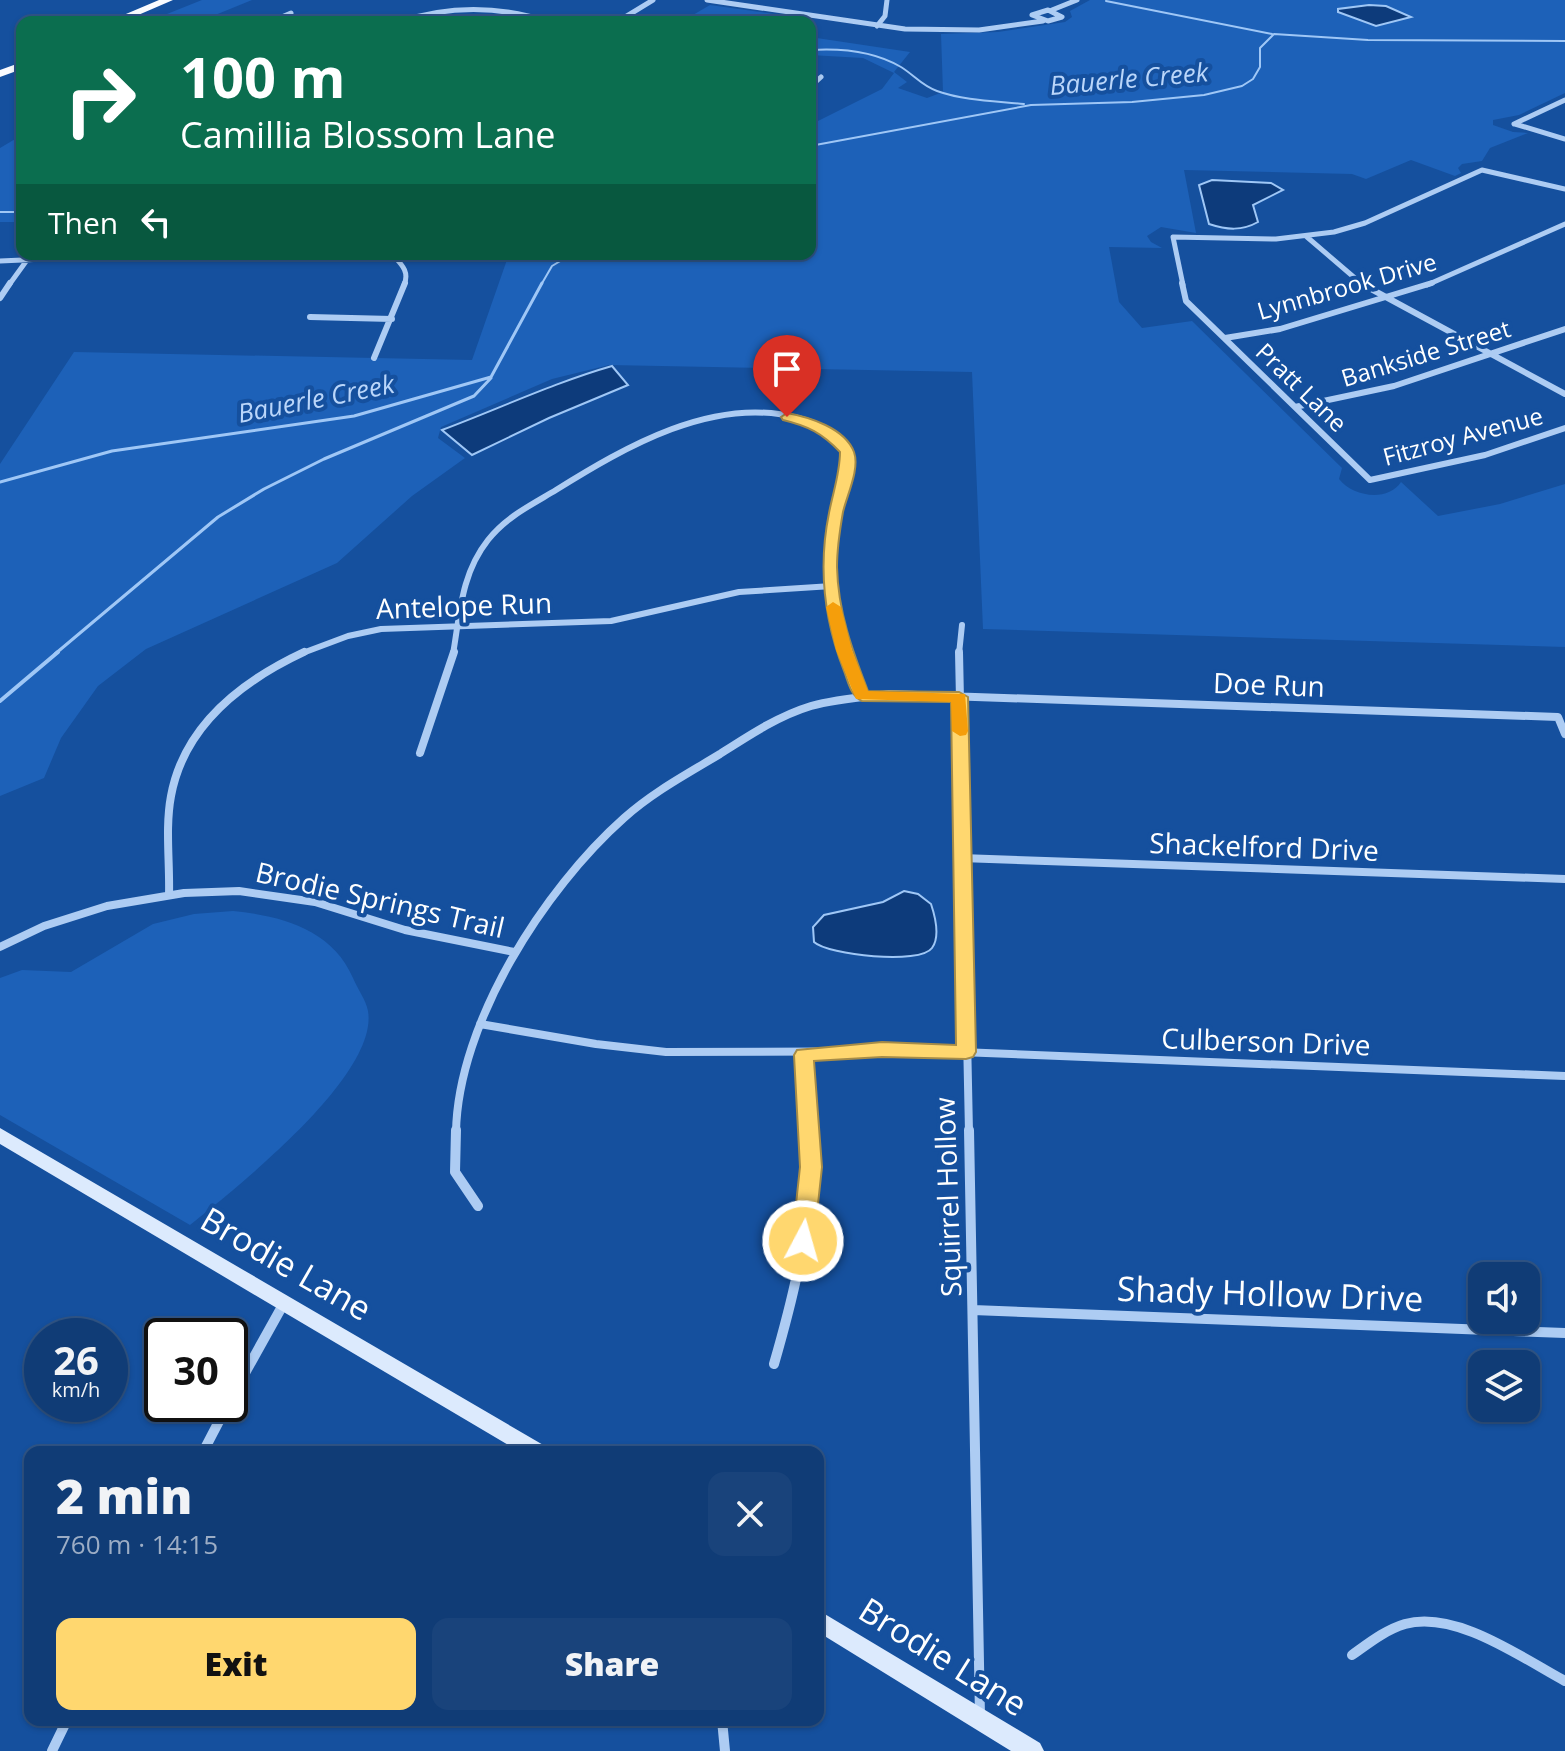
<!DOCTYPE html>
<html lang="en">
<head>
<meta charset="utf-8">
<style>
  :root { --surface:#103c76; --page:#19437b; --text:#f1f3f6; --muted:#9cadc5; --line:#305688; --accent:#ffd76f }
  body { margin:0; font-family:"Open Sans",sans-serif; background:var(--page); color:var(--text); height:100vh; display:flex; flex-direction:column; font-size:30px; white-space:nowrap }
  * { box-sizing:border-box; margin:0 }
  p { font-size:26px; color:var(--muted) }
  .icon { flex:none; width:44px; height:44px; fill:none; stroke:currentColor; stroke-width:2; stroke-linecap:round; stroke-linejoin:round }
  .map { position:relative; flex:1; overflow:hidden }
  .details { position:absolute; left:24px; top:1446px; width:800px; height:280px; display:flex; flex-direction:column; background:var(--surface); border-radius:16px; box-shadow:0 2px 6px #0004,0 0 0 2px var(--line) }
  .details>* { flex:none }
  .banner { position:absolute; left:16px; top:16px; width:800px; height:244px; border-radius:16px; box-shadow:0 2px 6px #0004,0 0 0 2px var(--line); background:#0b6e4f; color:#fff; overflow:hidden }
  .buttons { position:absolute; left:1468px; top:1262px; display:grid; gap:16px }
  .buttons a { display:grid; place-items:center; width:72px; height:72px; border-radius:16px; background:var(--surface); box-shadow:0 2px 6px #0004,0 0 0 2px var(--line); font-size:40px }
  .speed { position:absolute; left:24px; top:1318px; display:flex; gap:16px; font-size:40px; font-weight:700; text-align:center }
  .speed>* { display:grid; place-content:center; width:104px; height:104px; border-radius:50%; background:var(--surface); box-shadow:0 2px 6px #0004,0 0 0 2px var(--line); line-height:1 }
  .speed small { font-size:20px; font-weight:400 }
  .speed .limit { border:4px solid #111; border-radius:12px; background:#fff; color:#111 }
  .pin { position:absolute; display:grid; place-items:center; width:68px; height:68px; color:#fff; margin:-82px -34px; border-radius:50% 50% 50% 0; rotate:-45deg; box-shadow:0 0 8px #0007 }
  .pin .icon { rotate:45deg }
  .me { position:absolute; width:88px; margin:-44px; rotate:6deg; stroke-linejoin:round; filter:drop-shadow(0 0 6px #0008) }
  .turn { display:flex; align-items:center; gap:28px; height:168px; padding:0 32px; font-size:36px }
  .turn .icon { width:104px; height:104px; stroke-width:2.5 }
  .turn b { display:block; font-size:56px; line-height:68px }
  .then { display:flex; align-items:center; height:76px; padding:0 32px; background:#0003; gap:16px; font-size:30px }
  .round { display:grid; place-items:center; flex:none; width:84px; height:84px; border-radius:16px; background:var(--page) }
  .headline { display:flex; align-items:center; justify-content:space-between; height:136px; padding:0 32px }
  h1 { font-size:48px; font-weight:800; line-height:60px }
  .action { display:flex; gap:16px; margin-top:auto; padding:16px 32px }
  .action a { flex:1; height:92px; border-radius:16px; background:var(--accent); color:#111; font-size:32px; font-weight:800; line-height:92px; text-align:center }
  .action a+a { background:var(--page); color:var(--text) }
  .map>svg:first-child { display:block }
  .green { fill:#1d61b8 }
  .water { fill:#0d3b7b; stroke:#9fc7f6; stroke-width:2 }
  .lines { fill:none; stroke-linecap:round; stroke-linejoin:round }
  .stream-far2 { stroke:#9fc7f6; stroke-width:2 }
  .stream-far1 { stroke:#9fc7f6; stroke-width:3 }
  .stream { stroke:#9fc7f6; stroke-width:4 }
  .minor-far3 { stroke:#adccf3; stroke-width:5 }
  .minor-far2 { stroke:#adccf3; stroke-width:6 }
  .minor-far1 { stroke:#adccf3; stroke-width:8 }
  .minor { stroke:#adccf3; stroke-width:10 }
  .secondary { fill:#dceafd; fill-rule:evenodd }
  .primary { fill:#f9fbff; fill-rule:evenodd }
  .route { fill:#ffd76f; stroke:#a68c48; stroke-width:2 }
  .slow { fill:#f59e0b }
  .labels { text-anchor:middle; stroke-width:8; stroke-linejoin:round; paint-order:stroke }
  .far-street-label { font-size:24px; fill:#fff; stroke:#15509e }
  .far-water-label { font-size:26px; font-style:italic; fill:#bad6fa; stroke:#15509e }
  .street-label { font-size:28px; fill:#fff; stroke:#15509e }
  .near-street-label { font-size:34px; fill:#fff; stroke:#15509e }
</style>
</head>
<body>
<div class="map">
<svg width="1565" height="1751" viewBox="0 0 1565 1751">
  <rect width="100%" height="100%" fill="#15509e"/>
  <path class="green" d="M202,0H252L198,22H147Z
    M1090,0H1565V93L1519,115L1493,120V125L1513,132L1528,133L1490,148L1482,161L1462,164L1458,168L1461,173L1455,176L1411,160L1366,179L1352,174L1184,170L1196,233L1161,227L1147,236L1151,242L1162,248L1109,247L1119,302L1142,328L1192,321L1342,468L1339,479C1353,497 1388,502 1401,482L1438,516L1500,504L1565,484V647L983,629L972,372L609,365L552,379L441,427L438,438L465,458L412,496L337,563L146,649L98,686L61,738L44,778L0,796V464L74,352L472,360L509,254H810V125L882,89L894,73L863,58L810,55V37L910,52L894,72L907,82L898,88L927,98L943,92L941,34L998,32L1065,22L1072,17L1070,11Z
    M710,5L789,16L782,22H681Z
    M22,135V222H0V148Z
    M233,911C281,916 332,929 353,978C357,988 366,1000 368,1011C379,1076 236,1188 190,1225L0,1115V978L22,970L71,972L153,924L194,914Z"/>
  <path class="water" d="M1369,5L1386,6L1411,17L1376,26L1338,12V9Z
    M1212,180L1271,183L1283,190L1253,205L1258,222C1242,231 1227,230 1209,224L1199,185Z
    M612,366L628,385L549,418L472,455L442,430C498,409 556,382 612,366Z
    M904,891L918,894L931,904C935,916 940,937 932,948C920,965 828,955 814,942L813,927L824,915L883,902Z"/>
  <g class="lines">
    <path class="stream-far2" d="M1106,1L1272,34
      M810,50C841,48 874,51 901,67C914,75 922,86 937,91C965,101 995,101 1024,104
      M810,146L1031,105L1132,102L1204,95L1242,86L1253,79L1260,67V48L1274,34L1368,40L1565,41
      M0,212H22
      M541,285L552,266L572,254"/>
    <path class="stream-far1" d="M0,482L112,451L354,416L491,377L542,283
      M55,654L218,517L264,489L324,459L474,396L491,378"/>
    <path class="stream" d="M0,701L58,652"/>
    <path class="minor-far3" d="M707,0L905,29L979,30L1043,21
      M1048,10L1062,17L1048,21L1032,15Z
      M1052,10L1077,0
      M270,22L291,13
      M398,22C449,5 498,5 549,22
      M617,22L653,0
      M877,26L885,16L887,0
      M810,87L821,77
      M1514,124L1565,100
      M1515,124L1565,139
      M1307,237L1363,285
      M392,254C401,264 410,271 404,285
      M0,261L157,254
      M9,285L27,260
      M1183,285L1173,237L1276,239L1334,232L1365,223L1482,170L1565,189
      M1427,285L1565,224"/>
    <path class="minor-far2" d="M1182,283L1186,301L1370,480L1485,455L1565,428
      M1360,283L1565,394
      M0,298L10,283
      M310,317L392,319
      M1225,338L1280,329L1432,283
      M374,358L405,283
      M1295,407L1394,386L1565,329
      M300,654L348,636L381,629L611,621L739,592L832,586
      M453,654C460,614 461,574 488,540C506,517 531,505 556,490C625,447 714,395 798,418C815,422 833,431 843,447C853,462 843,489 839,506C826,558 830,603 846,654
      M959,654L962,625"/>
    <path class="minor-far1" d="M846,652L862,696
      M959,652L969,1132
      M420,753L454,652
      M961,858L1565,879
      M169,895C170,863 165,828 171,796C184,725 242,681 304,652
      M0,947L44,926L107,906L184,893L239,891L315,902L405,930L514,952
      M480,1024L596,1044L666,1052L934,1051L1565,1076
      M804,1055L810,1132
      M456,1132C458,1023 544,889 624,818C653,792 687,774 720,754C748,736 778,716 811,706C836,699 863,697 889,694L1558,717L1565,734"/>
    <path class="minor" d="M456,1130L455,1172L478,1206
      M969,1130L980,1716
      M973,1310L1565,1333
      M774,1364C796,1288 815,1210 810,1130
      M230,1400L284,1303
      M203,1452L228,1404
      M1352,1655C1369,1643 1385,1630 1405,1624C1456,1610 1522,1658 1565,1681
      M722,1720L725,1751
      M52,1751L67,1720"/>
    <path class="secondary" d="M0,1128L545,1446L549,1452H520L0,1144Z
      M818,1610L1040,1743L1044,1751H1011L818,1632Z"/>
    <path class="primary" d="M159,0H173L122,22H107Z
      M22,62V69L0,77V70Z"/>
  </g>
  <path class="route" d="M787,413C809,417 845,428 854,452C860,469 847,495 843,512C840,529 837,549 837,567C838,611 852,650 868,691L959,692L968,697L976,1052L973,1057L966,1059L882,1057L814,1061L822,1167L814,1241L811,1247L803,1250L795,1247L792,1241L800,1167L794,1055L797,1050L882,1042L956,1045L951,702L862,701C851,697 848,681 844,671C824,620 818,567 829,513C833,492 840,473 840,452C822,433 808,426 783,420L781,417Z"/>
  <path class="slow" d="M833,602L841,607L852,650L868,691L965,694L968,731L966,735L960,736L952,731L951,702L856,699L836,650L826,607Z"/>
  <g class="labels">
    <g class="far-street-label">
      <text transform="translate(1347 287) rotate(-16)" y="8">Lynnbrook Drive</text>
      <text transform="translate(1426 354) rotate(-17)" y="8">Bankside Street</text>
      <text transform="translate(1301 388) rotate(44)" y="8">Pratt Lane</text>
      <text transform="translate(1463 437) rotate(-15)" y="8">Fitzroy Avenue</text>
    </g>
    <g class="far-water-label">
      <text transform="translate(1129 79) rotate(-5)" y="9">Bauerle Creek</text>
      <text transform="translate(316 399) rotate(-11)" y="9">Bauerle Creek</text>
    </g>
    <g class="street-label">
      <text transform="translate(464 606) rotate(-2)" y="10">Antelope Run</text>
      <text transform="translate(1269 685) rotate(2)" y="10">Doe Run</text>
      <text transform="translate(1264 847) rotate(2)" y="10">Shackelford Drive</text>
      <text transform="translate(380 900) rotate(13)" y="10">Brodie Springs Trail</text>
      <text transform="translate(1266 1042) rotate(2)" y="10">Culberson Drive</text>
      <text transform="translate(948 1197) rotate(-92)" y="10">Squirrel Hollow</text>
    </g>
    <g class="near-street-label">
      <text transform="translate(286 1264) rotate(30)" y="12">Brodie Lane</text>
      <text transform="translate(1270 1294) rotate(2)" y="12">Shady Hollow Drive</text>
      <text transform="translate(943 1657) rotate(32)" y="12">Brodie Lane</text>
    </g>
  </g>
</svg>
<div class="buttons">
<a><svg class="icon" aria-label="sound" viewBox="0 0 24 24"><path d="M4 9h4l5-4v14l-5-4H4zM17 9q2 3 0 6"/></svg></a>
<a><svg class="icon" aria-label="layers" viewBox="0 0 24 24"><path d="M12 4l9 5-9 5-9-5zM3 14l9 5 9-5"/></svg></a>
</div>
<div class="speed"><div>26<small>km/h</small></div><div class="limit">30</div></div>
<div class="pin" style="left:787px;top:417px;background:#d93025"><svg class="icon" aria-label="arrive" viewBox="0 0 24 24"><path d="M6 21V4h12l-3 4 3 4H6"/></svg></div>
<svg class="me" style="left:803px;top:1241px" viewBox="-20 -20 40 40"><circle r="17" fill="#ffd76f" stroke="#fff" stroke-width="3"/><path d="M0-11L8 9 0 5-8 9z" fill="#fff"/></svg>
<div class="banner">
<div class="turn"><svg class="icon" aria-label="right" viewBox="0 0 24 24"><path d="M7 20v-9h11M14 6l5 5-5 5"/></svg><div><b>100 m</b>Camillia Blossom Lane</div></div>
<div class="then">Then<svg class="icon" aria-label="left" viewBox="0 0 24 24"><path d="M17 20v-9H6M10 6l-5 5 5 5"/></svg></div>
</div>
<section class="details">
<div class="headline"><div><h1>2 min</h1><p>760 m · 14:15</p></div><a class="round"><svg class="icon" aria-label="close" viewBox="0 0 24 24"><path d="M6 6l12 12M18 6L6 18"/></svg></a></div>
<div class="action"><a>Exit</a><a>Share</a></div>
</section>
</div>
</body>
</html>
